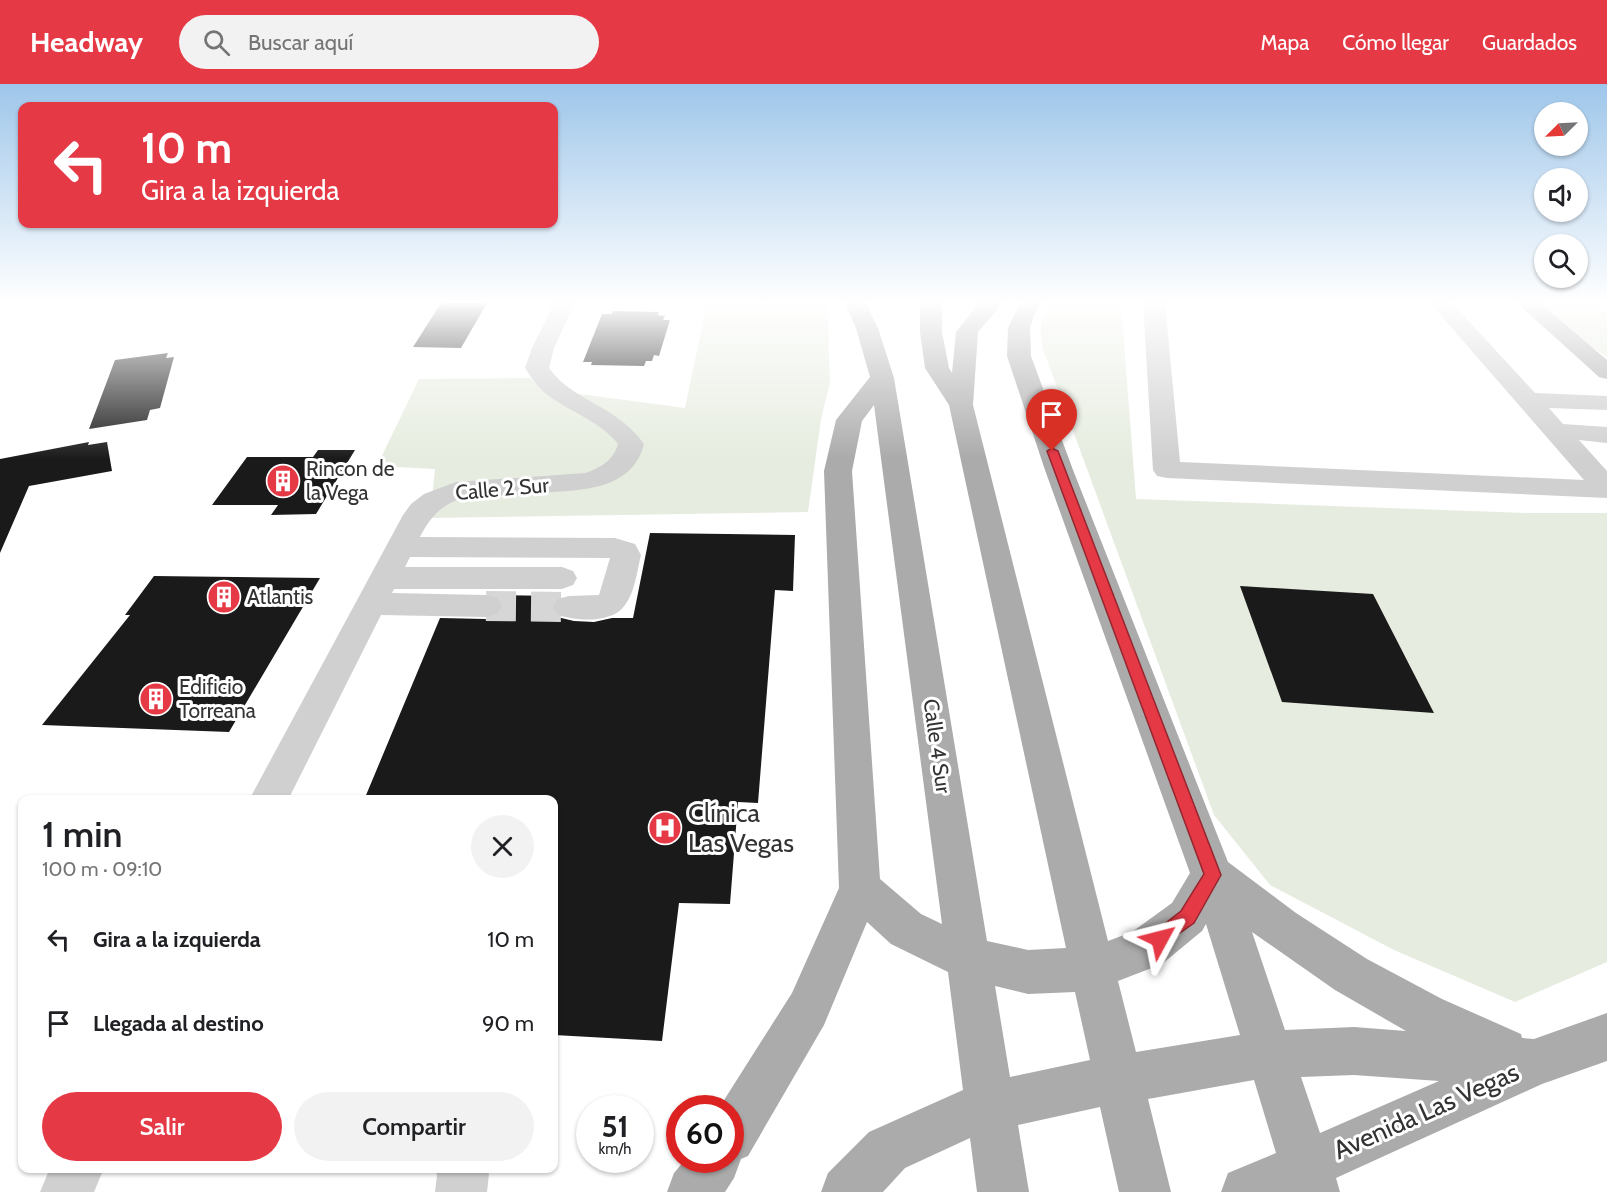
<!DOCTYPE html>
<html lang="es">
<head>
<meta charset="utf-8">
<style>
  :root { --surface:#fff; --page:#f2f2f2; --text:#202124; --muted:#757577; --accent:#e63946 }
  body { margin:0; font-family:Cabin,sans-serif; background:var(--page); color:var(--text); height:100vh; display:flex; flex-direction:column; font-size:22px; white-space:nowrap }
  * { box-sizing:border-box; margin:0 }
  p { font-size:20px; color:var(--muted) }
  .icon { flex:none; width:33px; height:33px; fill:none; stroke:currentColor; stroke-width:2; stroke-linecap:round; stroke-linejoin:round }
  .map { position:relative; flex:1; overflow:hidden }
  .sheet { position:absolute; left:18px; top:711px; width:540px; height:378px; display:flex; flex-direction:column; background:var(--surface); border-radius:12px; box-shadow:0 2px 4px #0004 }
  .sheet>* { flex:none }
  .top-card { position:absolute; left:18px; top:18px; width:540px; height:126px; border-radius:12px; box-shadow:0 2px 4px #0004; background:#e63946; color:#fff; overflow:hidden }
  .needle { width:39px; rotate:246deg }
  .buttons { position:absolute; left:1534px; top:18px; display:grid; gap:12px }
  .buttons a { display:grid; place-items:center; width:54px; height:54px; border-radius:50%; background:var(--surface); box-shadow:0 2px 4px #0004; font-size:30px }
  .speed { position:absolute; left:576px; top:1011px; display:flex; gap:12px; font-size:30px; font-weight:700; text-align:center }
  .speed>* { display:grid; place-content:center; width:78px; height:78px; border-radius:50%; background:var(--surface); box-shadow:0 2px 4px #0004; line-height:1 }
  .speed small { font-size:15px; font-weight:400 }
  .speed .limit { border:9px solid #d22; background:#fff; color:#111 }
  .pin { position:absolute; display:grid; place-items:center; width:51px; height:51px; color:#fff; margin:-62px -26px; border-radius:50% 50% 50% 0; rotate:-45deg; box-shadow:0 0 6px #0007 }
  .pin .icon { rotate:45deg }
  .me { position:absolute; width:66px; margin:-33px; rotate:52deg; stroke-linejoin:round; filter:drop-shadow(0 0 4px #0008) }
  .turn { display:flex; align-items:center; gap:21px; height:126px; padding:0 24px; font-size:27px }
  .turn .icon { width:78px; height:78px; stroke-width:2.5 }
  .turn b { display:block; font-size:42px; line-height:51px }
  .round { display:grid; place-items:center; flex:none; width:63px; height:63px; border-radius:32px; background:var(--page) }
  .headline { display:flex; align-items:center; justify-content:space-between; height:102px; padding:0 24px }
  h1 { font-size:36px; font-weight:600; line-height:45px }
  .primary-button { display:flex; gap:12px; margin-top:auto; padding:12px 24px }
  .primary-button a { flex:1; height:69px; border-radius:36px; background:var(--accent); color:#fff; font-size:24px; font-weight:600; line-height:69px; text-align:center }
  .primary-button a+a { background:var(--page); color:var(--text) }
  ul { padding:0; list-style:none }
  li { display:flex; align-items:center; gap:18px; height:84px; padding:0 24px }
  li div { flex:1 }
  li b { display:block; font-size:22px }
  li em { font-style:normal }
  header { display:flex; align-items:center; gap:36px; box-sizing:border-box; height:84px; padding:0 30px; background:var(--accent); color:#fff }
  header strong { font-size:28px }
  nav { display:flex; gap:33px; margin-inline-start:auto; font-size:21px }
  .search { width:420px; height:54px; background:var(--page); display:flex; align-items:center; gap:15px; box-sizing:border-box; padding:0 21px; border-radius:33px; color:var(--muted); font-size:22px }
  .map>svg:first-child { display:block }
  .green { fill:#e6ecdf }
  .building { fill:#1a1a1a }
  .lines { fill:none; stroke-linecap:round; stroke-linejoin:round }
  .minor-tunnel { stroke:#d6d6d6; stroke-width:30; stroke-dasharray:30 15; stroke-linecap:butt }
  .minor { fill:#d0d0d0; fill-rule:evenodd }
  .major { fill:#ababab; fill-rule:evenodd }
  .route { fill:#e63946; stroke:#96252e; stroke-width:1.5 }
  .labels { text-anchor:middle; stroke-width:6; stroke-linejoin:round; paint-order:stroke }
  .poi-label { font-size:21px; fill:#333; stroke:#fff; text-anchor:start }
  .street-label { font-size:21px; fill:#333; stroke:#fff }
  .near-poi-label { font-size:26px; fill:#333; stroke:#fff; text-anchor:start }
  .near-street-label { font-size:26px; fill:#333; stroke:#fff }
</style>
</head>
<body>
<header>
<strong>Headway</strong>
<div class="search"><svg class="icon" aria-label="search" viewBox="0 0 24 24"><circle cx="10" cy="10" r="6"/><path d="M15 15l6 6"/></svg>Buscar aquí</div>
<nav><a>Mapa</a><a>Cómo llegar</a><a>Guardados</a></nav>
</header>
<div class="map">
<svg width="1607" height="1108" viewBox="0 0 1607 1108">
  <rect width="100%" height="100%" fill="#fff"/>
  <path class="green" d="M707,219H827L830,298L821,335L808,428L430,434L435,385L377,382L419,295L530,294L542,305L685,324Z
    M1053,219H1121L1136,415L1527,429H1607V878L1515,918L1394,866L1270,801L1214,731L1043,265C1040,245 1038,234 1053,219Z
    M1527,219H1595L1607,228V273Z"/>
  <path class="building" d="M441,219H487L461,264L413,263Z
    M613,227L659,228L658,231L665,232L663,236H670L659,272L654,271L652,277H646L644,282L591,281L592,278H583L602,230H612Z
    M168,269L166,274L174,273L160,324L150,326L147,336L89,345L115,276Z
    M89,358L88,361L107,358L112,387L29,402L0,469V375Z
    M318,366H355L316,430L271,431L278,421H212L247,373H313Z
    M650,449L795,451L793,507L775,506L758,719L738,718L730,820L679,819L662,957L554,951V716H364L440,534L486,535L498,532L504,521L496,511L559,512L556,514L551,524L557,533L574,537L594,538L612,534H633Z
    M154,492L320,494L229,648L42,641L130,531H125Z
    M1240,502L1373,510L1434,629L1282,618Z"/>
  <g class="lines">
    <path class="minor-tunnel" d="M486,522L569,523"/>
    <path class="minor" d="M554,219H575L554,264L549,284C573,318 617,321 644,360C632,408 578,406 538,409C512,411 485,413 459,415C439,423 430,434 420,453L615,454L635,460L641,471C637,487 635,508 625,521C612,540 577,537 558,531L553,523L558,515L569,512L599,511L610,474L410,473L405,483H562L573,487L577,494L573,501L562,505H394L392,509L486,511L497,514L502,522L497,530L486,533L381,531L288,716H249L403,431L411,420L424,410L456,398L586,389C601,383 613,377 618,360C600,337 572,329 549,312C539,305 532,295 525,284L532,264Z
      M1143,219H1165L1180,378L1584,396L1430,219H1452L1535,309L1607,312V326L1549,324L1563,340L1607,343V359L1579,356L1607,387V414L1167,394L1157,392L1153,386Z
      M50,1084H104L94,1108H40Z
      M434,1084H487L489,1090L487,1108H435L437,1091Z"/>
    <path class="major" d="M845,219H866L878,244L894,294L987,857L1028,866L1066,864L949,321L925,284L920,248V219H942V248L949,284L952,289L956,248L979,219H1003L978,248L973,321L1108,857L1132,848L1172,819L1190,789L1045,386L1007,272L1008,244L1020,219H1042L1034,231L1030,244L1031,272L1073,386L1228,778L1296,829L1367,875L1442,915L1521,950L1522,954L1534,955L1607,929V977L1542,1000L1336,1094L1340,1108H1221L1228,1089L1276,1069L1254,996L1148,1015L1171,1108H1119L1100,1023L1018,1041L1029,1108H977L970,1054L905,1084L883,1108H821L828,1089L869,1048L963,1006L948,888L891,860L867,838L824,941L748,1072L741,1075L734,1094L725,1108H667L674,1089L685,1076H730V1024H719L792,909L839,804L824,387L836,336L870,293L856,244ZM874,321L942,840L921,830L880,795L852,387L862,337ZM1206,840L1240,951L1136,968L1118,897L1162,880L1202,847ZM1252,848L1335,906L1406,947L1354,943L1285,946ZM995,902L1028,910L1075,908L1090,976L1010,993ZM1354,991L1439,997L1320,1049L1301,993Z
      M1517,219H1540L1607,276V295L1599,293Z"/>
  </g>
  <linearGradient id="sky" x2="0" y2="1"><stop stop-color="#9ec6ea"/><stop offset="0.58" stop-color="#fff"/><stop offset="1" stop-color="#fff" stop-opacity="0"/></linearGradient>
  <rect width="1607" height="375" fill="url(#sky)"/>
  <path class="route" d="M1052,364L1058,367L1221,791L1194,839L1160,863L1153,861L1151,855L1153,849L1181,827L1204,790L1047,367Z"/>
  <defs>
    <symbol id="building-disc" viewBox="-11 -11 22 22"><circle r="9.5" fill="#e63946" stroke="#fff"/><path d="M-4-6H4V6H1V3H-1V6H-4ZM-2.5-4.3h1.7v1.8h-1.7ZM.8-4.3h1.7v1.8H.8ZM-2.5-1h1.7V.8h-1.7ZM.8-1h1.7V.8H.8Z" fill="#fff"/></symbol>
    <symbol id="hospital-disc" viewBox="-11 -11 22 22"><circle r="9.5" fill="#e63946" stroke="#fff"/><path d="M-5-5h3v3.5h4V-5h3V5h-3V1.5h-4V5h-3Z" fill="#fff"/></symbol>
  </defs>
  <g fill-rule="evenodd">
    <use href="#building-disc" x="264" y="378" width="38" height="38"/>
    <use href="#building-disc" x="205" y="494" width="38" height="38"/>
    <use href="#building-disc" x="137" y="596" width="38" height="38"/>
    <use href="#hospital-disc" x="646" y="725" width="38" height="38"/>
  </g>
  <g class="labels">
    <g class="poi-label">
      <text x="306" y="392">Rincon de<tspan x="306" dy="24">la Vega</tspan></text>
      <text x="247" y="520">Atlantis</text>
      <text x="179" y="610">Edificio<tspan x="179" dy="24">Torreana</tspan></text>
    </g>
    <g class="street-label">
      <text transform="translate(502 405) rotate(-5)" y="7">Calle 2 Sur</text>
      <text transform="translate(937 662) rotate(82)" y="7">Calle 4 Sur</text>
    </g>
    <g class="near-poi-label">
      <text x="688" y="738">Clínica<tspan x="688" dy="30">Las Vegas</tspan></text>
    </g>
    <g class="near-street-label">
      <text transform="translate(1426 1027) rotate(-24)" y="9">Avenida Las Vegas</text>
    </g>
  </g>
</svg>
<div class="buttons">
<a><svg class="needle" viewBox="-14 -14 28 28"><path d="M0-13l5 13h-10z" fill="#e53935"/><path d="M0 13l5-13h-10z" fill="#757577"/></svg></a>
<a><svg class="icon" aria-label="sound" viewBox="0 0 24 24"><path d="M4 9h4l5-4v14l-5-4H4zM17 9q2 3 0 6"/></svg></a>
<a><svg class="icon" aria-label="search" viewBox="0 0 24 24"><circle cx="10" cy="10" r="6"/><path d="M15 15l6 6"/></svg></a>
</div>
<div class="speed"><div>51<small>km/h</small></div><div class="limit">60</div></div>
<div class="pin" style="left:1052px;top:367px;background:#d93025"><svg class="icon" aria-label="arrive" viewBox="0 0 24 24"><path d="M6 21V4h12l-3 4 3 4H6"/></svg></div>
<svg class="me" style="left:1160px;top:855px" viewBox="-20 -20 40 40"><path d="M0-17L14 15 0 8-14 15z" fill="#e63946" stroke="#fff" stroke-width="4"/></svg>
<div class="top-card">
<div class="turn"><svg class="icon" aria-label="left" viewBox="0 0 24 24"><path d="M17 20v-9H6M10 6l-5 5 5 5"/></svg><div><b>10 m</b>Gira a la izquierda</div></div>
</div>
<section class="sheet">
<div class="headline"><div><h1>1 min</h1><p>100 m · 09:10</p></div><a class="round"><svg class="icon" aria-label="close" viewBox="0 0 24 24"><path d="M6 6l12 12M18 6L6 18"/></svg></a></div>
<ul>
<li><svg class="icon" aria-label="left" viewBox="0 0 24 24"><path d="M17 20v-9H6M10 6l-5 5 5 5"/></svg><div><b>Gira a la izquierda</b></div><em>10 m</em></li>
<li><svg class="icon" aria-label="arrive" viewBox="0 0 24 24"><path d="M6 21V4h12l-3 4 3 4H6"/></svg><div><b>Llegada al destino</b></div><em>90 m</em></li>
</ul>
<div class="primary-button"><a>Salir</a><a>Compartir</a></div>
</section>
</div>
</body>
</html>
